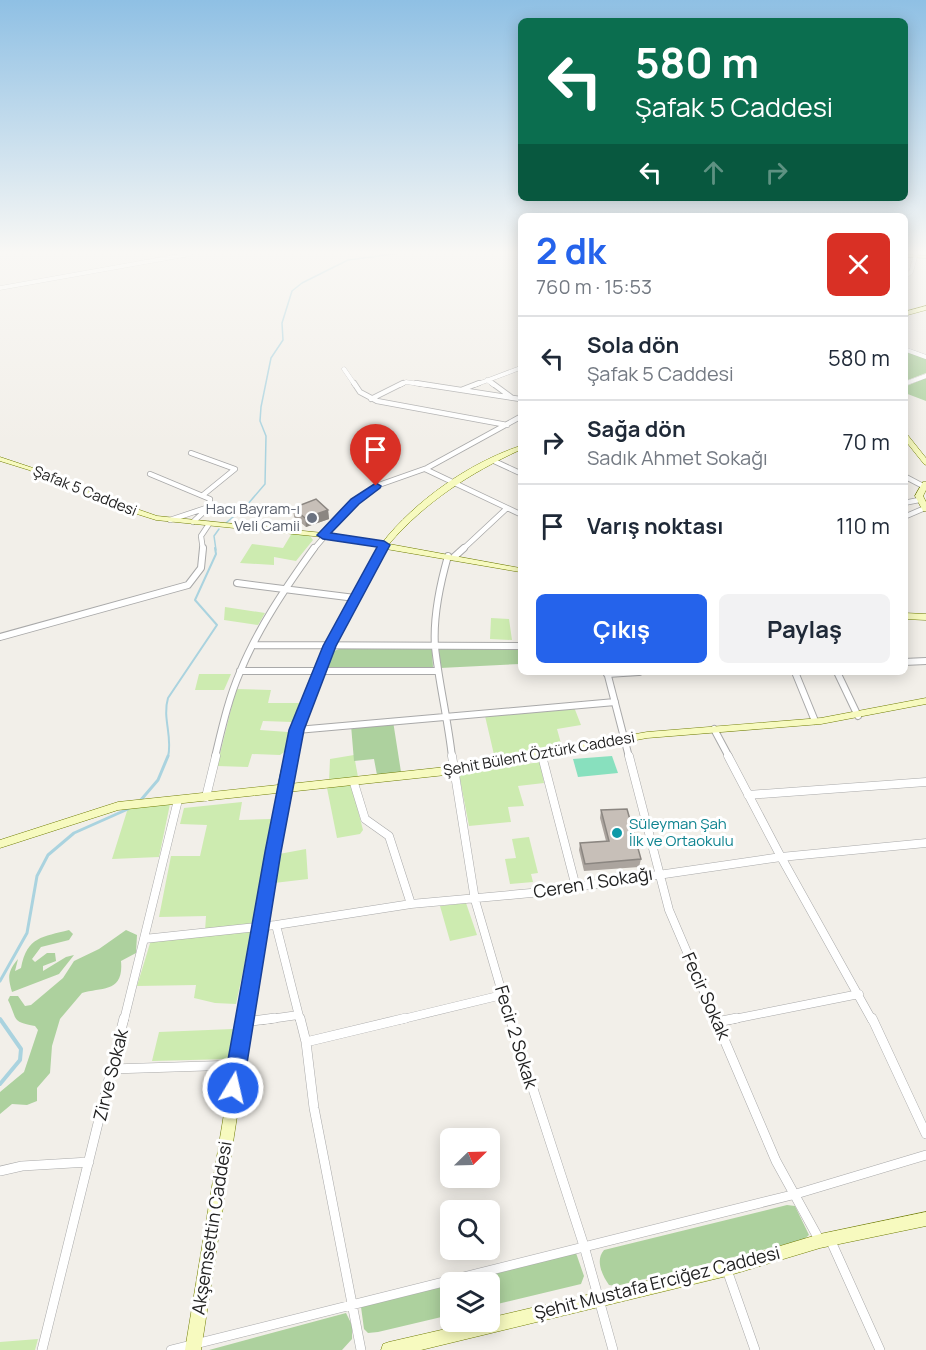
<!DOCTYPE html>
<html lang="tr">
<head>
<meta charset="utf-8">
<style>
  :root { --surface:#fff; --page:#f2f2f3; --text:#1f2937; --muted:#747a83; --line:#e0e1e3; --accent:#2563eb }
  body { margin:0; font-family:Manrope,sans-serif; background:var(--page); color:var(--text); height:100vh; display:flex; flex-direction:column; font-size:22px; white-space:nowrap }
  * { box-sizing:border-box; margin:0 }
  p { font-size:20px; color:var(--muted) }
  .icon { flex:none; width:33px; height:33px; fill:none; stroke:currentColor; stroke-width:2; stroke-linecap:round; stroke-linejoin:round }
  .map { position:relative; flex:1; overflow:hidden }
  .details { position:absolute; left:518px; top:213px; width:390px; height:462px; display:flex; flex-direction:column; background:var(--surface); border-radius:9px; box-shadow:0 3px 15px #0003 }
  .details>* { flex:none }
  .banner { position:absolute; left:518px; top:18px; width:390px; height:183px; border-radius:9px; box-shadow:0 3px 15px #0003; background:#0b6e4f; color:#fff; overflow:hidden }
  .needle { width:39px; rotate:67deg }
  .fabs { position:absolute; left:440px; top:1128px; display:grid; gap:12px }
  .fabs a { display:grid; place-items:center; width:60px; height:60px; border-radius:9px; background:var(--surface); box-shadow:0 3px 15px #0003; font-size:30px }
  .pin { position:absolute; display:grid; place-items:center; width:51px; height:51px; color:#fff; margin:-62px -26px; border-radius:50% 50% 50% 0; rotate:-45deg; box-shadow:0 0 6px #0007 }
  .pin .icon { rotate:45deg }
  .me { position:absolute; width:66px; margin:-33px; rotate:9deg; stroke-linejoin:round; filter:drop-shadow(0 0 4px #0008) }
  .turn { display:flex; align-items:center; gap:21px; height:126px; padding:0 18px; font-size:27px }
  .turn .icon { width:78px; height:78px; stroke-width:2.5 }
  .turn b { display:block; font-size:42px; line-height:51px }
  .lanes { display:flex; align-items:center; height:57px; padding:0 18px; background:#0003; justify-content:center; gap:30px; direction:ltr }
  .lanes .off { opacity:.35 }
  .round { display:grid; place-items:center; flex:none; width:63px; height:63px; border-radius:9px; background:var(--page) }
  .headline { display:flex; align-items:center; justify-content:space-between; height:102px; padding:0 18px }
  h1 { font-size:36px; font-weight:700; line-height:45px; color:var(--accent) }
  .action { display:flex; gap:12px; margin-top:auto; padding:12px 18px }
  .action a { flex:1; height:69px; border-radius:9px; background:var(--accent); color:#fff; font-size:24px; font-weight:700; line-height:69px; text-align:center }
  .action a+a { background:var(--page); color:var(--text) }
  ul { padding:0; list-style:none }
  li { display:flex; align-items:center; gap:18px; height:84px; padding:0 18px; border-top:2px solid var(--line) }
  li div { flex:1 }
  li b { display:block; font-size:22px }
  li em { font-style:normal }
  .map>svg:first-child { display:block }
  .grass { fill:#cdebb0 }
  .forest { fill:#add19e }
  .pitch { fill:#88e0be }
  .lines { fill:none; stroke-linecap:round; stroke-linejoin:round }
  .stream-far3 { stroke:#aad3df; stroke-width:1.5 }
  .stream-far2 { stroke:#aad3df; stroke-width:2 }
  .stream-far1 { stroke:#aad3df; stroke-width:3 }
  .stream { stroke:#aad3df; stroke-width:4 }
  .street-far4-casing { stroke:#a9a9a9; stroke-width:4.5 }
  .street-far3-casing { stroke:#a9a9a9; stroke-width:6 }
  .street-far2-casing { stroke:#a9a9a9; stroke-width:8 }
  .street-far1-casing { stroke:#a9a9a9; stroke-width:9 }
  .street-casing { stroke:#a9a9a9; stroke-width:10 }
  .secondary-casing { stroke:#707d05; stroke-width:1 }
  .street-far4 { stroke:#fff; stroke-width:4 }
  .street-far3 { stroke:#fff; stroke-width:4.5 }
  .street-far2 { stroke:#fff; stroke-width:6 }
  .street-far1 { stroke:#fff; stroke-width:8 }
  .street { stroke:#fff; stroke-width:9 }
  .secondary { fill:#f7fabf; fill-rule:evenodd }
  .wall { fill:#aba49e }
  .shaded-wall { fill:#8b8681 }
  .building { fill:#c7bfb8; stroke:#8b8681; stroke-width:1.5 }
  .route { fill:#2563eb; stroke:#184099; stroke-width:1.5 }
  .worship-dot { fill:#6b7280; stroke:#fff; stroke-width:2 }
  .culture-dot { fill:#0f9aa8; stroke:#fff; stroke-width:2 }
  .labels { text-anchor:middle; stroke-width:6; stroke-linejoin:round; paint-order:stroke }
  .street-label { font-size:15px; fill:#222; stroke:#fff }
  .worship-label { font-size:15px; fill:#5b616d; stroke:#fff; text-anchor:end }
  .culture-label { font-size:15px; fill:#0d838f; stroke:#fff; text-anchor:start }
  .near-street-label { font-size:18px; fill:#222; stroke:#fff }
</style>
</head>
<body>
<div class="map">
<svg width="926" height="1350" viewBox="0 0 926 1350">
  <rect width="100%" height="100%" fill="#f2efe9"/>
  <path class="grass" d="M292,533L310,536L313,540L296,561L274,557V565L240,563L252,544L283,548Z
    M225,607L265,613L258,625L224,620Z
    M491,618L509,619L512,640L490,639Z
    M199,674H231L224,690H195Z
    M236,689L271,690L268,703H300L292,722L263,721L260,730L288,732L287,750L280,755L252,754L248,767L217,766Z
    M574,707L581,725L557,729L562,747L495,759L485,716Z
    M354,755L358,777L329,782L330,759Z
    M540,762L544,783L518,786L524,806L508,807L511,822L469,826L459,774Z
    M348,785L352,787L363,830L360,834L337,838L327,788Z
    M242,802L239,820L271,819L254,926L205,931L206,916L159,917L171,856H200L207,825L180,824L184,808Z
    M170,804L159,857L112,859L128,808Z
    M529,837L538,873L531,874L533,882L510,884L505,859L516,858L512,839Z
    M306,849L308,879L274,883L279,854Z
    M466,903L477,935L450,941L440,906Z
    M252,929L236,1004L215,1003L194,998L196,985L137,986L151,940Z
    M233,1029L229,1059L152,1061L159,1032Z
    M38,1339L35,1350H0V1342Z"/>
  <path class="forest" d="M904,350L926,359V373L905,381Z
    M926,378V401L905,393L904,387Z
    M520,648V664L440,668L439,649Z
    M339,649H432L433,667L328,668L334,651Z
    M393,721L401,772L377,775L374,759L354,761L351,725Z
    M69,930L73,934L69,940L41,947L32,959L35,962L47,953H55L56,961L43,966V971L66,957L74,955L59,974L12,992C8,978 7,972 18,959L15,971L21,968C27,936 43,937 69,930Z
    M126,930L137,935L136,953L121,961C124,993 102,987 82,993L60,1019L52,1046L50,1073L37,1088V1101L27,1105L12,1104L0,1114V1092L24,1072L38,1030L35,1026C11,1021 18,1021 8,1000L10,996H18L25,1006L31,1005L63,978L74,961L99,949Z
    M787,1205L795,1206L809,1235L803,1240L616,1286L609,1285C602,1275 595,1260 604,1250Z
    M576,1253L584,1276L581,1284L489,1306V1282H450V1315L378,1332L368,1333L364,1329L361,1307L363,1302Z
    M346,1313L352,1325V1339L342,1350H209Z"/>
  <path class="pitch" d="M612,756L618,773L578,777L573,759Z"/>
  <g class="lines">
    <path class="stream-far3" d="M226,523L247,505L265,484L266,436L260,421L261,407L271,358L283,340L282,323L292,291L302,283L348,260L394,254
      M216,550L214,536L219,529"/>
    <path class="stream-far2" d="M168,757C173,737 162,718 168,698L217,625L195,600L216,554L215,548"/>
    <path class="stream-far1" d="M140,801L158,780L168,756
      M0,981L27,933L37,876L48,855L74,833L128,809"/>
    <path class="stream" d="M0,1019L21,1049L20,1060L0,1084"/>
    <defs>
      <path id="street-far4" d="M904,277L911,272L916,254
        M0,288L190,254
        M904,349L926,357
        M344,369L355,385
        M487,380L494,385
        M904,384L926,376
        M400,385L406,382L426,385
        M475,385L520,368"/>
      <path id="street-far3" d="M354,383L360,392L377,401L507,425
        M416,383L520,399
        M492,383L511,397
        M461,390L479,383
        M371,399L403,383
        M191,453L235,469L203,495
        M494,461L520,473
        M425,469L520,514
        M150,474L210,499L209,507L193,522
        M904,476L925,487
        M904,503L919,500
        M904,517L925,508
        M170,520L206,508
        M203,550L201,536L209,524
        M313,550L355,501L376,486L427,468L520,417
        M462,550L507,508"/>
      <path id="street-far2" d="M448,556C440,584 433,618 435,647C439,684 448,720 452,757
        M454,557L464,548
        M237,583L355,598
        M0,637L188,585L201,568L203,548
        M253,645L520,646
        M904,662L926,661
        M240,671H437
        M607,672L629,757
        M795,672L815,721
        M837,672L858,716
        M607,674L639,672
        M714,729L729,757
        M297,730L615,702
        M215,757C222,728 228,700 240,672C258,628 286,587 314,548"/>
      <path id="street-far1" d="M452,756L475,900L510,1020
        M542,756L576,887
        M629,756L669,910L716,1020
        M728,756L781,857L872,1020
        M354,783L365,819L389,836L411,904
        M748,795L926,782
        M206,797L216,756
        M276,925L300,1020
        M144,939L276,925L411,904L542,892L781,857L926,843
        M124,1020L178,800
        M263,1020L298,1015
        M399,1020L502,995
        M729,1020L859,994"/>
      <path id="street" d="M300,1018L306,1042L314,1108L361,1350
        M510,1018L584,1246L613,1350
        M715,1018L776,1161L820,1241
        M872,1018L926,1134
        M245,1022L275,1018
        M717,1022L737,1018
        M306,1042L406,1018
        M112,1069L237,1065
        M0,1171L22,1166L89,1162
        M830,1239L880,1350
        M727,1270L755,1350
        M42,1350L124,1018
        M171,1350L796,1194L926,1155"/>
      <path id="secondary" d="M904,254L926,256V258L904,257Z
        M926,306V310L904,316V312Z
        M904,432L906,433L926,458V465L924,464L904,439Z
        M520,446V450C470,473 425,502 389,544L520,568V572L386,549C380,559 375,571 368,581C332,645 302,711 289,784L455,766L647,732L821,718L926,698V704L821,724L647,738L455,774L287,792L201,1350H185L277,793L118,810L0,848V840L118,802L278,785C293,711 324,645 361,580C367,569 372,558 379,547L323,537L156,520L99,502L29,470L0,461V457L33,468L105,498L157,516L323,533L382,543C415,501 469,463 520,446Z
        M923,482H926V490L923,496L926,502V511H923L915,496Z
        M904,613L926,614V620L904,619Z
        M926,1212V1226L820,1248L727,1276L421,1350H381L383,1344L389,1342L476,1322H489V1318L727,1262L820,1234Z"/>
    </defs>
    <use href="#street-far4" class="street-far4-casing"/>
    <use href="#street-far3" class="street-far3-casing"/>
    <use href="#street-far2" class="street-far2-casing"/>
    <use href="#street-far1" class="street-far1-casing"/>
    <use href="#street" class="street-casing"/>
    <use href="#secondary" class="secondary-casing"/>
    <use href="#street-far4" class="street-far4"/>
    <use href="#street-far3" class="street-far3"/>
    <use href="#street-far2" class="street-far2"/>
    <use href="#street-far1" class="street-far1"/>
    <use href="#street" class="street"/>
    <use href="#secondary" class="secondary"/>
  </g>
  <path class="wall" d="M293,508L328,510L329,519L306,527L294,517Z
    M601,810L641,859L639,867L584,871L579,850L580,843L606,841L600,818Z"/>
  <path class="shaded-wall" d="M328,510L329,519L306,527L305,518Z"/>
  <path class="building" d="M316,499L328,510L305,518L293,508Z
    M627,809L641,859L585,864L580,843L609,841L601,810Z"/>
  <linearGradient id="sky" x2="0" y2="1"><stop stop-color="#8fc0e4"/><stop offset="0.57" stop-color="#f9f8f5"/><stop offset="1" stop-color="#f9f8f5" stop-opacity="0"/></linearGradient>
  <rect width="926" height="443" fill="url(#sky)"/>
  <path class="route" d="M376,483L381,486L380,488L359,504L331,533L384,541L390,545L336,646L304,730L281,852L243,1088L240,1095L233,1098L226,1095L223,1088L265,852L289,730L323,646L377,547L323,539L317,535L351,499Z"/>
  <circle class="worship-dot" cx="312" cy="518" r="6"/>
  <circle class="culture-dot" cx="617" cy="833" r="6"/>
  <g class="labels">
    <g class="street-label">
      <text transform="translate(85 491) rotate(22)" y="5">Şafak 5 Caddesi</text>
      <text transform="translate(539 754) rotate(-10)" y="5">Şehit Bülent Öztürk Caddesi</text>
    </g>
    <g class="worship-label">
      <text x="300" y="514">Hacı Bayram-ı<tspan x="300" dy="17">Veli Camii</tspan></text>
    </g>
    <g class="culture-label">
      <text x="629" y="829">Süleyman Şah<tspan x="629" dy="17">İlk ve Ortaokulu</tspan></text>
    </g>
    <g class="near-street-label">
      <text transform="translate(593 883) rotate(-9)" y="6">Ceren 1 Sokağı</text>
      <text transform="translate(706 996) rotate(66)" y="6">Fecir Sokak</text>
      <text transform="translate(516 1037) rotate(73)" y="6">Fecir 2 Sokak</text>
      <text transform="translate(111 1075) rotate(-76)" y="6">Zirve Sokak</text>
      <text transform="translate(212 1228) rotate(-81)" y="6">Akşemsettin Caddesi</text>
      <text transform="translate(657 1283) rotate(-14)" y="6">Şehit Mustafa Erciğez Caddesi</text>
    </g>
  </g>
</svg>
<div class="fabs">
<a><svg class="needle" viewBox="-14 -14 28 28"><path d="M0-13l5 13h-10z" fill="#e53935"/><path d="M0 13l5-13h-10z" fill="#747a83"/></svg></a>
<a><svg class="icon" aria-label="search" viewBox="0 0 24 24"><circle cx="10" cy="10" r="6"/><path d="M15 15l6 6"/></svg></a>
<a><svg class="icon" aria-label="layers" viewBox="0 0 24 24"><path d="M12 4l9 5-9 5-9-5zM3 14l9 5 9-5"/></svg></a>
</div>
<div class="pin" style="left:376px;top:486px;background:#d93025"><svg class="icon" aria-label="arrive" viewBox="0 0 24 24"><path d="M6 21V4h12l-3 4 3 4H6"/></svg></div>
<svg class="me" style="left:233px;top:1088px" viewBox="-20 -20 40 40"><circle r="17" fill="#2563eb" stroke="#fff" stroke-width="3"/><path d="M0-11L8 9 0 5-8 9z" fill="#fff"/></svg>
<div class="banner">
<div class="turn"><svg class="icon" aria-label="left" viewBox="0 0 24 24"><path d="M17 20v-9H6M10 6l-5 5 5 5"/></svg><div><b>580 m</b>Şafak 5 Caddesi</div></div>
<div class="lanes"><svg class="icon" aria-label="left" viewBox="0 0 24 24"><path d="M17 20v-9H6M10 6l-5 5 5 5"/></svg><svg class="icon off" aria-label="ahead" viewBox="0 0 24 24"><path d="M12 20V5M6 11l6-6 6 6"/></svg><svg class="icon off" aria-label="right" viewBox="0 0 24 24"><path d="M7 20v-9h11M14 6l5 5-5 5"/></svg></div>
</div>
<section class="details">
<div class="headline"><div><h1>2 dk</h1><p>760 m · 15:53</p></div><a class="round" style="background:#d93025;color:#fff"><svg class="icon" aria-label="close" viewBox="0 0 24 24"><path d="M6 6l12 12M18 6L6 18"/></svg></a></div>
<ul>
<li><svg class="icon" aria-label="left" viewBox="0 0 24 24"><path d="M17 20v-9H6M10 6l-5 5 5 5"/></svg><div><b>Sola dön</b><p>Şafak 5 Caddesi</p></div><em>580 m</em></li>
<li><svg class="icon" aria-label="right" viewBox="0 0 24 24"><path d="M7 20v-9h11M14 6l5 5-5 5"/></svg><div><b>Sağa dön</b><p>Sadık Ahmet Sokağı</p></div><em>70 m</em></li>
<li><svg class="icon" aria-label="arrive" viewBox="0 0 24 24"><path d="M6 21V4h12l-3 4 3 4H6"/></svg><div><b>Varış noktası</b></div><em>110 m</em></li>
</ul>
<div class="action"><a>Çıkış</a><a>Paylaş</a></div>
</section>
</div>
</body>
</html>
